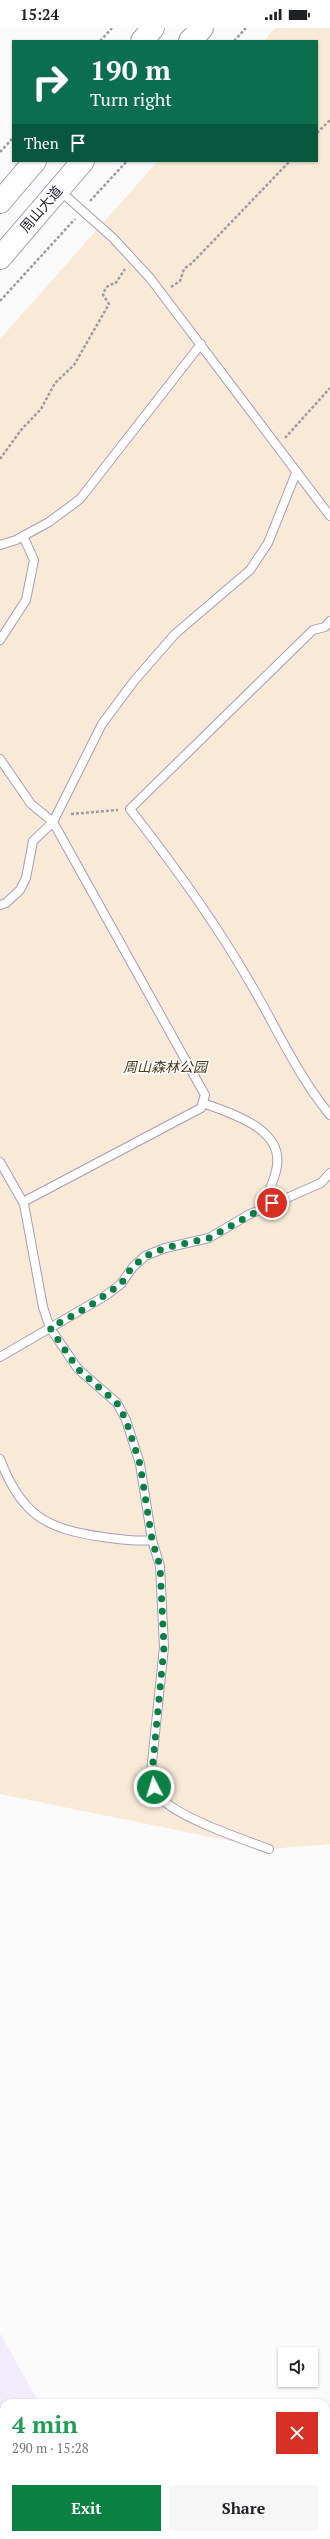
<!DOCTYPE html>
<html lang="en">
<head>
<meta charset="utf-8">
<style>
  :root { --surface:#fff; --page:#f6f6f6; --text:#202124; --muted:#757577; --accent:#0b8043 }
  body { margin:0; font-family:"PT Serif","Noto Sans SC",serif; background:var(--page); color:var(--text); height:100vh; display:flex; flex-direction:column; font-size:15px; white-space:nowrap }
  * { box-sizing:border-box; margin:0 }
  p { font-size:13px; color:var(--muted) }
  .icon { flex:none; width:22px; height:22px; fill:none; stroke:currentColor; stroke-width:2; stroke-linecap:round; stroke-linejoin:round }
  .map { position:relative; flex:1; overflow:hidden }
  .sheet { position:absolute; left:0px; top:2371px; width:330px; height:140px; display:flex; flex-direction:column; background:var(--surface); border-radius:12px 12px 0 0; box-shadow:0 1px 3px #0004 }
  .sheet>* { flex:none }
  .guide { position:absolute; left:12px; top:12px; width:306px; height:122px; border-radius:0px; box-shadow:0 1px 3px #0004; background:#0b6e4f; color:#fff; overflow:hidden }
  .tools { position:absolute; left:278px; top:2319px; display:grid; gap:8px }
  .tools a { display:grid; place-items:center; width:40px; height:40px; border-radius:0px; background:var(--surface); box-shadow:0 1px 3px #0004; font-size:20px }
  .pin { position:absolute; display:grid; place-items:center; width:34px; height:34px; color:#fff; margin:-17px; border:2px solid #fff; border-radius:50%; box-shadow:0 1px 4px #0007 }
  .me { position:absolute; width:44px; margin:-22px; rotate:355deg; stroke-linejoin:round; filter:drop-shadow(0 0 3px #0008) }
  .turn { display:flex; align-items:center; gap:14px; height:84px; padding:0 12px; font-size:18px }
  .turn .icon { width:52px; height:52px; stroke-width:2.5 }
  .turn b { display:block; font-size:28px; line-height:34px }
  .then { display:flex; align-items:center; height:38px; padding:0 12px; background:#0003; gap:8px; font-size:15px }
  .round { display:grid; place-items:center; flex:none; width:42px; height:42px; border-radius:0px; background:var(--page) }
  .head { display:flex; align-items:center; justify-content:space-between; height:68px; padding:0 12px }
  h1 { font-size:24px; font-weight:600; line-height:30px; color:#1e9e55 }
  .action { display:flex; gap:8px; margin-top:auto; padding:8px 12px }
  .action a { flex:1; height:46px; border-radius:0px; background:var(--accent); color:#fff; font-size:16px; font-weight:600; line-height:46px; text-align:center }
  .action a+a { background:var(--page); color:var(--text) }
  .status { display:flex; justify-content:space-between; align-items:center; height:28px; padding:0 20px; background:var(--surface); direction:ltr }
  .status svg { height:11px; fill:currentColor }
  .map>svg:first-child { display:block }
  .built { fill:#f1ebfb }
  .green { fill:#f9ead7 }
  .lines { fill:none; stroke-linecap:round; stroke-linejoin:round }
  .service-casing { stroke:#a79bbb; stroke-width:10 }
  .primary-casing { stroke:#a79bbb; stroke-width:24 }
  .path { stroke:#9e9ca2; stroke-width:2.5; stroke-dasharray:3 2; stroke-linecap:butt }
  .service { stroke:#fff; stroke-width:8 }
  .primary { stroke:#fff; stroke-width:22 }
  .route { stroke:#0b8043; stroke-width:7; stroke-dasharray:0 12.6 }
  .labels { text-anchor:middle; stroke-width:3; stroke-linejoin:round; paint-order:stroke }
  .street-label { font-size:14px; fill:#292431; stroke:#fff }
  .park-label { font-size:14px; font-style:italic; fill:#4f3819; stroke:#fff }
</style>
</head>
<body>
<div class="status"><b>15:24</b><svg viewBox="0 0 49 12"><path d="M0 12V9h3v3zM5 12V6h3v6zM10 12V3h3v9zM15 12V0h3v12zM26 1h20v11H26zM47 4h2v5h-2z"/></svg></div>
<div class="map">
<svg width="330" height="2511" viewBox="0 0 330 2511">
  <rect width="100%" height="100%" fill="#fafafa"/>
  <path class="built" d="M0,2305L39,2375H4V2507H112L114,2511H0Z"/>
  <path class="green" d="M275,0H330V1816L269,1821L0,1766V311L158,133H317V13H264Z"/>
  <g class="lines">
    <defs>
      <path id="service" d="M59,162L113,210L150,250L330,488
        M0,517L16,512L49,494L80,471L201,316
        M330,593L325,599L313,602L130,781C173,836 214,892 249,953C277,1000 295,1044 330,1087
        M0,612L26,572L34,532L23,508
        M0,731L31,776L53,794L102,696L134,653L175,606L250,542L268,515L296,445
        M0,877L6,875L20,862L26,850L33,813L53,794L205,1067L201,1080L23,1174
        M203,1075C232,1086 287,1101 276,1143C273,1156 266,1168 262,1181
        M0,1134L24,1176L43,1279L50,1300L78,1341L117,1375L126,1392L140,1436L152,1512L160,1538L164,1619L151,1744C153,1754 155,1765 163,1772C183,1791 242,1811 269,1821
        M0,1329L105,1268L121,1256L133,1239L145,1228L165,1220L209,1210L248,1187L321,1155L330,1145
        M0,1431C21,1487 46,1501 103,1509C119,1511 136,1514 152,1512"/>
      <path id="primary" d="M142,13L153,0
        M190,13L202,0
        M0,174L35,133
        M0,230L83,133"/>
    </defs>
    <use href="#service" class="service-casing"/>
    <use href="#primary" class="primary-casing"/>
    <path class="path" d="M100,13L112,0
      M234,13L246,0
      M317,105L330,92
      M0,124L13,110
      M90,173L127,133
      M171,259L180,253L184,241L192,235L290,133
      M0,273L75,191
      M285,410L330,360
      M0,431L21,402L41,381L55,355L74,337L109,276L103,267C105,260 108,256 115,256L125,241
      M71,786L118,782"/>
    <use href="#service" class="service"/>
    <use href="#primary" class="primary"/>
  </g>
  <g class="lines">
    <path class="route" d="M154,1759L152,1744L164,1619L160,1538L152,1512L140,1436L126,1392L117,1375L78,1341L50,1300L88,1279L121,1256L132,1239L146,1228L165,1220L209,1210L272,1175"/>
  </g>
  <g class="labels">
    <g class="street-label">
      <text transform="translate(41 181) rotate(-49)" y="5">周山大道</text>
    </g>
    <g class="park-label">
      <text x="165" y="1044">周山森林公园</text>
    </g>
  </g>
</svg>
<div class="tools">
<a><svg class="icon" aria-label="sound" viewBox="0 0 24 24"><path d="M4 9h4l5-4v14l-5-4H4zM17 9q2 3 0 6"/></svg></a>
</div>
<div class="pin" style="left:272px;top:1175px;background:#d93025"><svg class="icon" aria-label="arrive" viewBox="0 0 24 24"><path d="M6 21V4h12l-3 4 3 4H6"/></svg></div>
<svg class="me" style="left:154px;top:1759px" viewBox="-20 -20 40 40"><circle r="17" fill="#0b8043" stroke="#fff" stroke-width="3"/><path d="M0-11L8 9 0 5-8 9z" fill="#fff"/></svg>
<div class="guide">
<div class="turn"><svg class="icon" aria-label="right" viewBox="0 0 24 24"><path d="M7 20v-9h11M14 6l5 5-5 5"/></svg><div><b>190 m</b>Turn right</div></div>
<div class="then">Then<svg class="icon" aria-label="arrive" viewBox="0 0 24 24"><path d="M6 21V4h12l-3 4 3 4H6"/></svg></div>
</div>
<section class="sheet">
<div class="head"><div><h1>4 min</h1><p>290 m · 15:28</p></div><a class="round" style="background:#d93025;color:#fff"><svg class="icon" aria-label="close" viewBox="0 0 24 24"><path d="M6 6l12 12M18 6L6 18"/></svg></a></div>
<div class="action"><a>Exit</a><a>Share</a></div>
</section>
</div>
</body>
</html>
